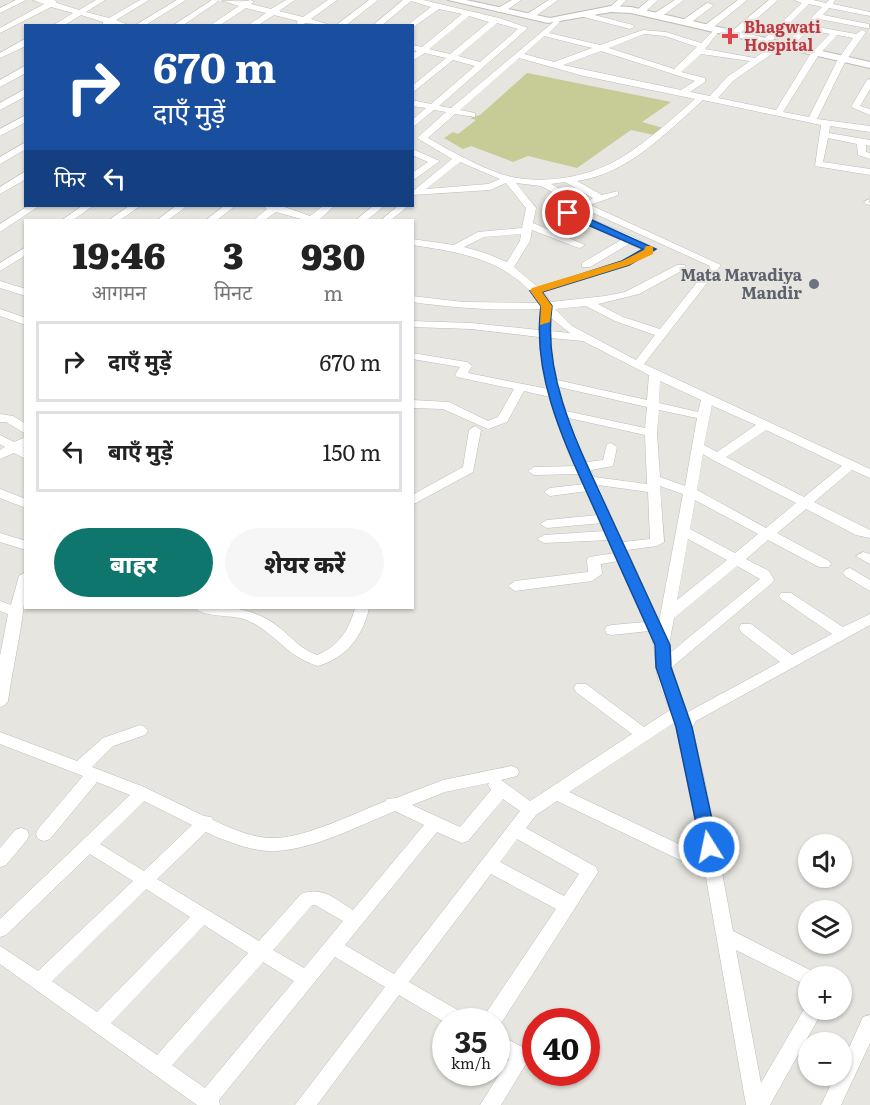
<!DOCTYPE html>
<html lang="hi">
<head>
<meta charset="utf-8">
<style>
  :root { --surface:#fff; --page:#f6f6f6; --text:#222; --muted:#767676; --line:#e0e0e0; --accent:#0f766e }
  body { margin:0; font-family:Literata,"Noto Sans Devanagari",serif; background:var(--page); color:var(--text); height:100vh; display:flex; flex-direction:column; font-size:22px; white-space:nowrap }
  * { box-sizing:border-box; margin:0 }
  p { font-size:20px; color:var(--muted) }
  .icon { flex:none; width:33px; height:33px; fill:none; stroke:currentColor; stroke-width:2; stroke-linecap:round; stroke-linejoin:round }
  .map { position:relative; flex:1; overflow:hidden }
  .details { position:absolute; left:24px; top:219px; width:390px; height:390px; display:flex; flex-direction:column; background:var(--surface); border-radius:0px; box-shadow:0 2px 4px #0004 }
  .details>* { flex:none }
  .banner { position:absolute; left:24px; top:24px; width:390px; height:183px; border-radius:0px; box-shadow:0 2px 4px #0004; background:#1a4fa0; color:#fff; overflow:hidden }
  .fabs { position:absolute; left:798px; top:834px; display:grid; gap:12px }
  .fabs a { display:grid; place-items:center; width:54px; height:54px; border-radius:50%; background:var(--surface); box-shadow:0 2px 4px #0004; font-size:30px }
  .speed { position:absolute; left:432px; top:1008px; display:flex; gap:12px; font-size:30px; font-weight:700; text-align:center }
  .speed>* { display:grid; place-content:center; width:78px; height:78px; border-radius:50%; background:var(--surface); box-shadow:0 2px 4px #0004; line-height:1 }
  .speed small { font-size:15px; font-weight:400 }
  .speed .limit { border:9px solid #d22; background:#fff; color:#111 }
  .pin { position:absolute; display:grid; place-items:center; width:51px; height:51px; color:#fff; margin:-26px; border:3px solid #fff; border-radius:50%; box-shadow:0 2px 6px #0007 }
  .me { position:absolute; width:66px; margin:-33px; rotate:350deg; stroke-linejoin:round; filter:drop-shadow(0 0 4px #0008) }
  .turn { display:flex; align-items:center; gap:21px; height:126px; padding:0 30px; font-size:27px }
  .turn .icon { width:78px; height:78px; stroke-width:2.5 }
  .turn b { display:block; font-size:42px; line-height:51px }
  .then { display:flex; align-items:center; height:57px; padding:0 30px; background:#0003; gap:12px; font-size:22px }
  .eta { display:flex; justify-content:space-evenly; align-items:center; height:102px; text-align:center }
  .eta b { font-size:36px; font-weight:800; line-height:42px }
  .button { display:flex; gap:12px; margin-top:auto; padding:12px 30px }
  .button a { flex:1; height:69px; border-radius:36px; background:var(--accent); color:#fff; font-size:24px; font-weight:800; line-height:69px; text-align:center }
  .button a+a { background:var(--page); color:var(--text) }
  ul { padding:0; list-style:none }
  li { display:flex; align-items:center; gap:18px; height:81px; margin:0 12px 9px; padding:0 18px; border:3px solid var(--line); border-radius:0px }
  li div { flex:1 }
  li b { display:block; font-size:22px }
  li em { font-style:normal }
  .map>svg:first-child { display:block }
  .green { fill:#c7cc97 }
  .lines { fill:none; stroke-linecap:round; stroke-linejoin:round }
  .minor-casing { stroke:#bdbcb7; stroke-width:1 }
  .major-casing { stroke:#bdbcb7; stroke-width:2 }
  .minor { fill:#fff; fill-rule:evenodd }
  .major { fill:#fff; fill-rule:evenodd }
  .route { fill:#1a73e8; stroke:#114b97; stroke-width:1.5 }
  .slow { fill:#f59e0b }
  .health-dot { fill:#e0444e; stroke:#e6e5df; stroke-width:2 }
  .worship-dot { fill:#6b7280; stroke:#e6e5df; stroke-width:2 }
  .labels { text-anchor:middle; stroke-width:4.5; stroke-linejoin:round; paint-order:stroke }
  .far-health-label { font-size:16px; font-weight:bold; fill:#be3a42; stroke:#e6e5df; text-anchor:start }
  .far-worship-label { font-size:16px; font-weight:bold; fill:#5b616d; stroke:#e6e5df; text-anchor:end }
</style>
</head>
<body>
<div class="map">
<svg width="870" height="1105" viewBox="0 0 870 1105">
  <rect width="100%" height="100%" fill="#e6e5df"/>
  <path class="green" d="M527,73L671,102L642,122L663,128L654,135L631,130L577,168L528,156L513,162L471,146L463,149L444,138L453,132L458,134L476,120L470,118L480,115Z"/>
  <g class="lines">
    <defs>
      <path id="minor" d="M16,0H26L0,13V8Z
        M33,0H55L57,3L79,10L96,0H105L86,12L109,18L140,0H149L116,20L131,26C121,26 112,26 103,25V22L81,15L63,26H52L73,13L51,7L0,33V28L44,4Z
        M177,0H186L144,26H134Z
        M212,0C225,0 239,3 251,0L254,2L251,4L271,9L286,0H295L279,11L303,17L328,0H337L311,19L333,26L306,23L300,25L296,23L298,21L274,15L257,26H247L266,13L246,8L219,26H209L239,6L220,0L182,26H172Z
        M369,0H378L345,26H335Z
        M403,0H423L499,18L528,28L439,106L451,108L556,20L560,22L549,33L600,45L643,30L666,32L701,43L716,28L720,30L705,49L755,58L774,44H780V48L733,81L718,98L776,110L811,53L830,34L808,30L789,50H783V46L822,7L809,4L770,43H764V39L802,3L794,0H813L826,3L829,0H835L833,4L870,12V16L829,8L823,15L869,24V28H866L819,19L812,26L856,34L862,30L866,32L845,62L817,119L870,126V132L830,126L829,133L870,140V146L866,145V152L870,153V159L858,155L857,144L828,138L823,162L870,169V175L815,166L821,125L703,100C667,132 628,174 577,181L602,195L618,191V195L593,204L588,201L593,198L565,182L551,184L586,203L721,265L644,364L870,469V478L852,470L814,502L870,530V538L856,535L806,509L777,533L829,561L831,564L829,567H819L768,540L746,559L769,571L774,580L772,583L672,667L674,684L686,713L780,662L741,632L739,628L741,624H751L792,655L832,634L781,599L779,596L781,593H791L843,627L870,614V625L696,721L692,728L705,782L733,931L814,972L816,976H808V986L736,950L761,1083L807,1004L808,1010H823L770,1105H746L705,872L557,801L536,815L526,828L596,867L598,872L498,1028L496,1022H482L484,1016L556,909L491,874L409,982L468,1016L470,1022L446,1023L399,995L317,1105H295L385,987L335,957L219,1100L220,1105H197L0,964V946L38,971L133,881L90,854L6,935L0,937V919L130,795L97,782L50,839L44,841L38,839L36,834L38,829L83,776L0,744V732L77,761L103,738L140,725L145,727L148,731L145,735L113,746L92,767L144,787L204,816L212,817L213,820C232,829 254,839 276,838C307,837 355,813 386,801L387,799L396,798L443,780L511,766L517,768L519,772L517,776L501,780L530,801L632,734L576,692L574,688L576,684H586L644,727L670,710C664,696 658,683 656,668C655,656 655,644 649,631L612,635L607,634L605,630L607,626L612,625L645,622L618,561L601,564L602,574L592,581L515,591L508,586L515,581L588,572L587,560L589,557L615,553L609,540L544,543L537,539L544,535L605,531L602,523L547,528L540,524L547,520L598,515L588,491L550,496L544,492L550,488L585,484L580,474L534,475L528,471L534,467L577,466L550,397L524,391L507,422L488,429L443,409L412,408V400L449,402L488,421L498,417L514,389L457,377L455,375L460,367L412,359V353L467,362L472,366L468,373L548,389L539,337L471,329L412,327V321L471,323L539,330L540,309C497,311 455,308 412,302V296L463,302L541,303C506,259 464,253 412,245V239L454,245L478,232L522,228L526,208L506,183L490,190L412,195L413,191L452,159L417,138L446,112L434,110L412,128V120L426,108L412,106V100L431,104L475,66L453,60L412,93V86L446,58L425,53L412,61V54L417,51L412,50V45L422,47L462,14L439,9L412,28V26L409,24L431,7L411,1L381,26H372ZM469,16L489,22L450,54L429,49ZM497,23L518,29L480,62L458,56ZM644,34L665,36L697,47L674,69L609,48ZM837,35L853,38L837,61L809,117L783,112L818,56ZM544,36L592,48L554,62L524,54ZM601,51L695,81L681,90L563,65ZM701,54L750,61L727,77L710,96L690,92L705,82V78L681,72ZM519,58L584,76L695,99C671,120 647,142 619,159C588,177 547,184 512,177C488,172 449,150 428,138L455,114L475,117V113L460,110ZM460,162L500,179L488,184L426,189ZM516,183L541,186L580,207L710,266L660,329L623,317L598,304L639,294L685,269V265H677L625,292L605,296L551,302L543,292L630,265L656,250L634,237L572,211H566V215L621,240L582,263V267H590L629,244L643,250L622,261L538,287L514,267L530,241L532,230L576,247L580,248L585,245L533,223L536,208ZM521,234L520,241L507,262L485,253L464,247L484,237ZM586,306L615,321L655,335L636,360L572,326L555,309ZM551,318L570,333L550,331ZM551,338L583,341L649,375L647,400L557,380ZM660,381L701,400L698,412L659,403ZM559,387L647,407L645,428L566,411ZM712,405L713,406L756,425L717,452L704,445ZM659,410L697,418L685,486L660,477L657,433ZM569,418L645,435L647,484L594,477L591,470L613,466L617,447L611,443L607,444L603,460L587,462ZM766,430L842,466L804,497L726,457ZM703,454L713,460L796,503L766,528L697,490ZM598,485L648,492L650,539L623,542ZM660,486L683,494L659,622L627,550L657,546L664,542ZM695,500L758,534L735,553L690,529ZM688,539L727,560L677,600ZM737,566L760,579L670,653L669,645L674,618ZM675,722L678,724L676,727L702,855L569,792ZM489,783L488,785L491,790L460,827L412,805L445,792ZM503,799L520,811L394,974L345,945L437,832L462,843L468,841ZM144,801L192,825L144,871L100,844ZM395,811L424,825L353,910C335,899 323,886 301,894L259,941L157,879L206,832C225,841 256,853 277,851C317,848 358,826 395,811ZM517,839L579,874L564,896L500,862ZM146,889L190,917L97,1012L52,981ZM312,905H315L343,921L304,968L273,950ZM204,925L248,953L157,1055L111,1023ZM263,962L294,981L205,1088L172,1065Z
        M512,0H521L504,12H498V8Z
        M549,0H558L533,18H527V14Z
        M618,0H626L616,11H610V7Z
        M649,0H658L643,14H637V10Z
        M675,0H684L661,17H655V13Z
        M738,0H747L710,30H704V26Z
        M769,0H778L738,35H732V31Z
        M707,3L714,5L689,24H683V20Z
        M583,12L633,25L634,27L630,29L580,16V12Z
        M23,40H26V46L0,58V53Z
        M23,67H26V73L0,87V80Z
        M870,79V89L860,106L870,109V115L851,107L867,80Z
        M23,90H26V96L0,110V103Z
        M26,115V122L0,136V129Z
        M26,142V149L0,164V157Z
        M412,149L440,161L412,181V173L428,162L412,155Z
        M26,171V179L0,194V187Z
        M869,199L870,205L866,204L864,202Z
        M28,206H39L0,232V224Z
        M82,206H93L73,220H62Z
        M129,206H140L120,220H109Z
        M176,206H187L168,220H157Z
        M224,206H235L217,220H206Z
        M263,206H282L310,216L323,206H334L319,220H305L276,212L265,220H254L267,209Z
        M373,206H384L367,220H356Z
        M398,206H408L391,220H381Z
        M26,247V255L0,271V263Z
        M0,281L26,289V296L0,288Z
        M0,309L26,318V325L0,316Z
        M0,414L13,416L26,424V434L6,422H0Z
        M475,426L481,430L473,472L412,505V495L463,467L469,430Z
        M0,435L14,442L26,437V446L23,448L26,449V459L14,453L0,459V450L5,447L0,444Z
        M0,489L26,499V508L0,498Z
        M0,533L26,541V550L0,542Z
        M863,552L870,554V564L856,556Z
        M850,568L870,580V591L845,576L843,573L845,570Z
        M26,572C26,615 14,658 8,701L5,705L0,707V656L8,614L0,611V601L11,605L19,576Z
        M196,608C226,605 256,608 280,628C292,638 302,650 317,655C339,646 349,630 355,608H369C363,636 346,658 318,666C284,656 274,630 244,619C232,615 202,617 196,608Z
        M21,828L27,830L29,835L27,840L6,865L0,867V848L15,830Z
        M870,1015V1043L841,1105H821L835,1076H842V1063L863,1017Z
        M496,1033L526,1049L529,1059L501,1105H480L509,1059L496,1051Z"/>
      <path id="major" d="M448,0H466L550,18L611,6L631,7L870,62V68L631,13L611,12L548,23Z"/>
    </defs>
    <use href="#minor" class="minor-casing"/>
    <use href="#major" class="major-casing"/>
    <use href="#minor" class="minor"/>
    <use href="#major" class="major"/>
  </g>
  <path class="route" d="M565,211H572L656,249L629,265L542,292L552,306C542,379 581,451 610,515C630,559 650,602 670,645L671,667L692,727L718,847L715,852H703L701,847L676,727L656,667L655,645C636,602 616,559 597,515C568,450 531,379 541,306L530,291L622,261L643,249L565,215Z"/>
  <path class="slow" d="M646,246H653V254L629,265L542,292L552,306L550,322L540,325L541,306L530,291L532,288L622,261L644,250Z"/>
  <path class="health-dot" d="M727 27h6v6h6v6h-6v6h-6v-6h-6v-6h6z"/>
  <circle class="worship-dot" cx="814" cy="284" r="6"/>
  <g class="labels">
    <g class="far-health-label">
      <text x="744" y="33">Bhagwati<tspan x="744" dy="18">Hospital</tspan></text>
    </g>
    <g class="far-worship-label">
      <text x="802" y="281">Mata Mavadiya<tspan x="802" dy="18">Mandir</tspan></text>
    </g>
  </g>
</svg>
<div class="fabs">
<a><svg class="icon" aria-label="sound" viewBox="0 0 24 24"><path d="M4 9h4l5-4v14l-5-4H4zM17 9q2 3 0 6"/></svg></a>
<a><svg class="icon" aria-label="layers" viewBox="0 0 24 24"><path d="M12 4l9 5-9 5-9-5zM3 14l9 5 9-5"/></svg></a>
<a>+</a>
<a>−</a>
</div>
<div class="speed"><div>35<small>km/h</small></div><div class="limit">40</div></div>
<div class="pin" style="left:568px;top:213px;background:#d93025"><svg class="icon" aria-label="arrive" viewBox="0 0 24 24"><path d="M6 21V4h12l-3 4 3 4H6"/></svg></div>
<svg class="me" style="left:709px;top:847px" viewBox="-20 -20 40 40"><circle r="17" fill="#1a73e8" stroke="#fff" stroke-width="3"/><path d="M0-11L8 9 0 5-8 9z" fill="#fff"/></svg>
<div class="banner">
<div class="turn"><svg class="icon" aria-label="right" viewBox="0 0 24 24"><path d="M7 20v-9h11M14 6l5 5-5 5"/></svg><div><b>670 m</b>दाएँ मुड़ें</div></div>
<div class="then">फिर<svg class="icon" aria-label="left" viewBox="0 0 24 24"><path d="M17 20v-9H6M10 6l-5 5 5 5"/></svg></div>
</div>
<section class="details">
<div class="eta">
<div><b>19:46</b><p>आगमन</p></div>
<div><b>3</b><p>मिनट</p></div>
<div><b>930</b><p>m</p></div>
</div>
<ul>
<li><svg class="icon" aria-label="right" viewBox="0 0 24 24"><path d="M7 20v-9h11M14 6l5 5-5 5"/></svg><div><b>दाएँ मुड़ें</b></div><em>670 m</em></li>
<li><svg class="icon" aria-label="left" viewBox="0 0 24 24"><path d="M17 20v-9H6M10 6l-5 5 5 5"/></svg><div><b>बाएँ मुड़ें</b></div><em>150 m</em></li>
</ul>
<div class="button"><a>बाहर</a><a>शेयर करें</a></div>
</section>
</div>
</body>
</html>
